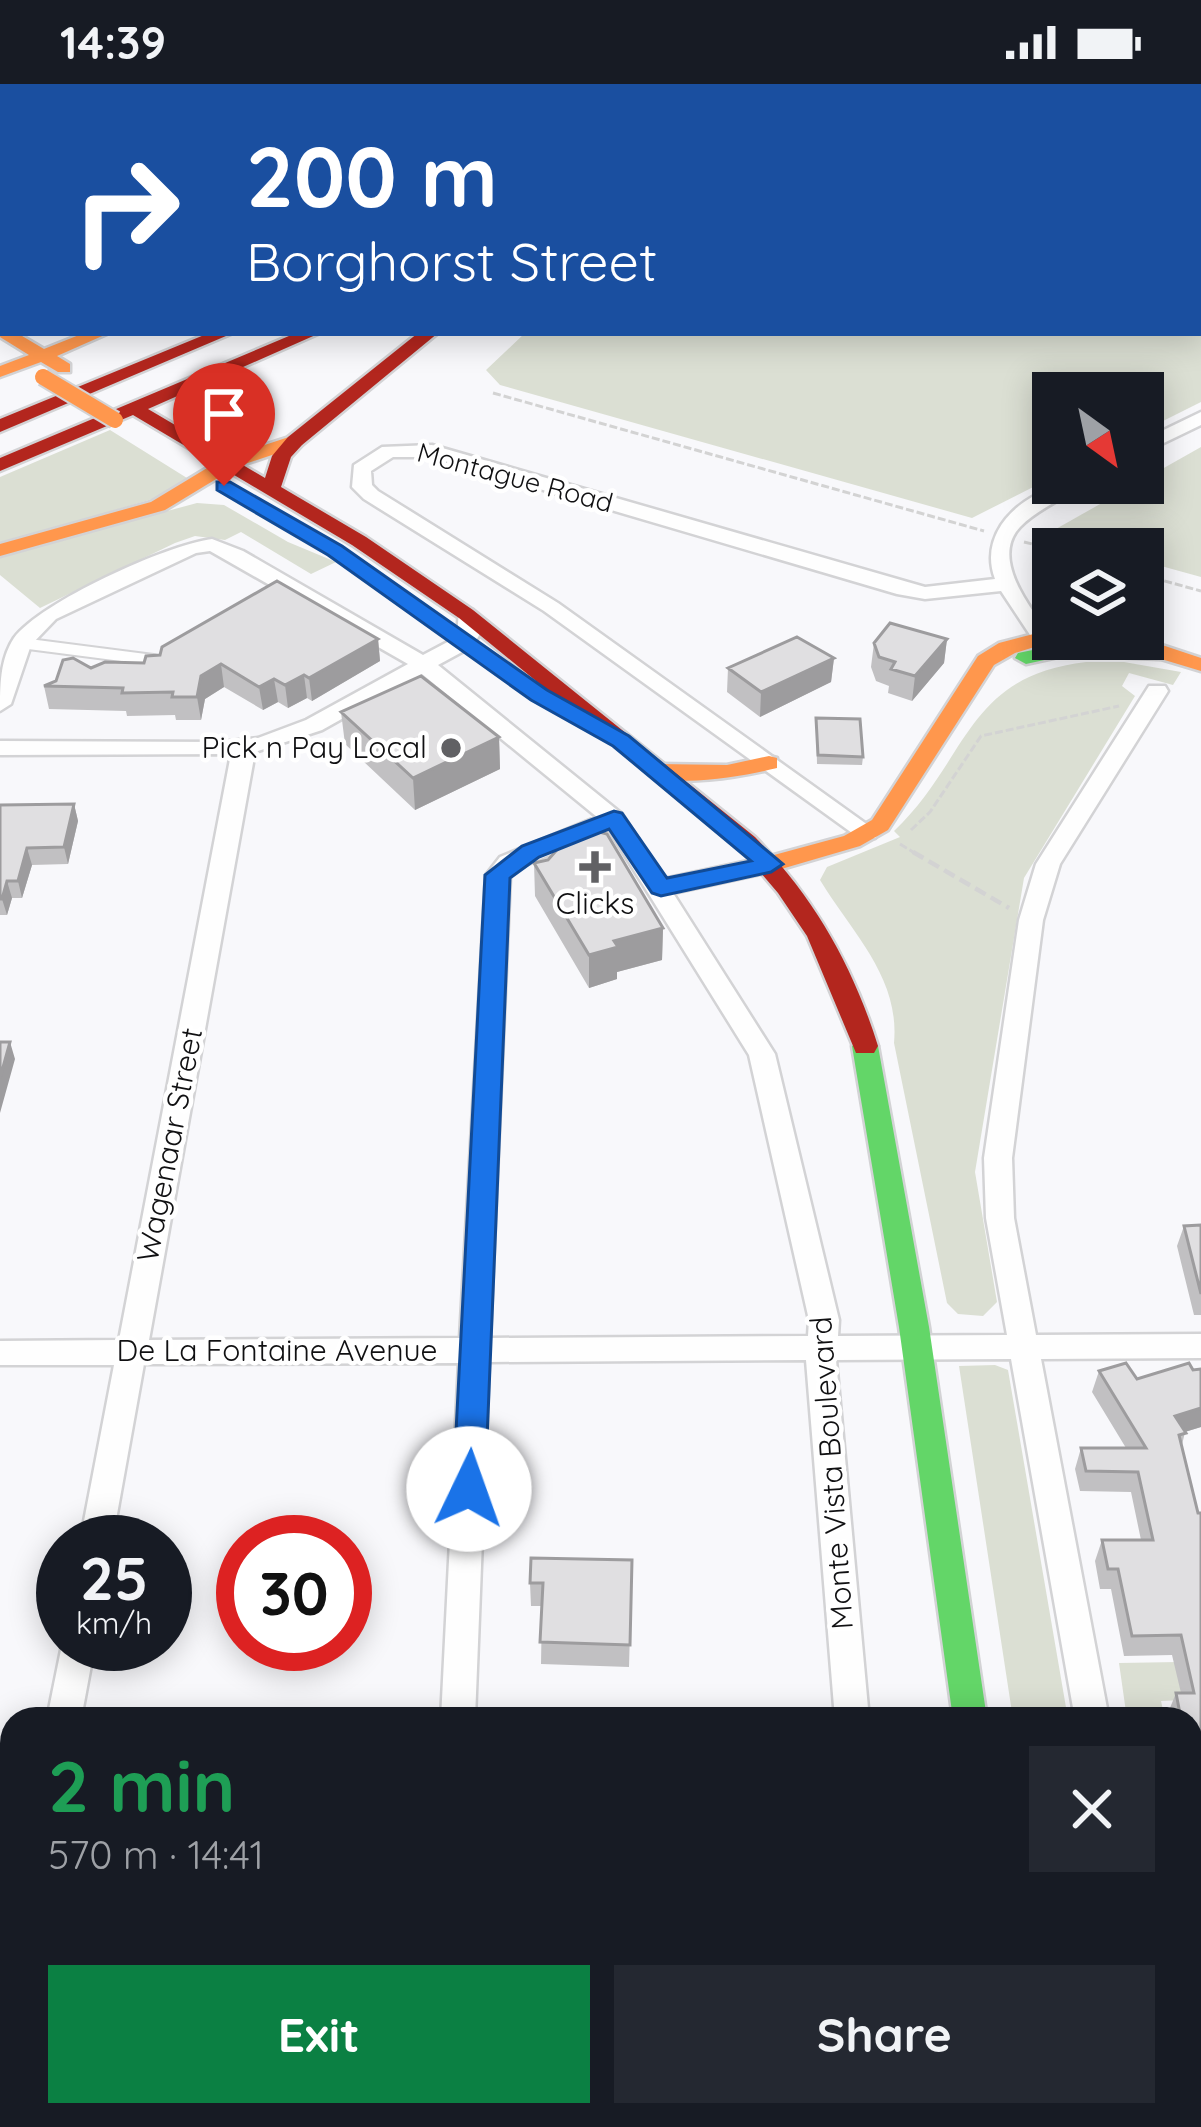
<!DOCTYPE html>
<html lang="en">
<head>
<meta charset="utf-8">
<style>
  :root { --surface:#171b24; --page:#242831; --text:#f1f3f6; --muted:#9ea1a6; --accent:#0b8043 }
  body { margin:0; font-family:Quicksand,sans-serif; background:var(--page); color:var(--text); height:100vh; display:flex; flex-direction:column; font-size:45px; white-space:nowrap }
  * { box-sizing:border-box; margin:0 }
  p { font-size:39px; color:var(--muted) }
  .icon { flex:none; width:66px; height:66px; fill:none; stroke:currentColor; stroke-width:2; stroke-linecap:round; stroke-linejoin:round }
  .map { position:relative; flex:1; overflow:hidden }
  .drawer { position:absolute; left:0px; top:1623px; width:1203px; height:420px; display:flex; flex-direction:column; background:var(--surface); border-radius:36px 36px 0 0; box-shadow:0 6px 30px #0003 }
  .drawer>* { flex:none }
  .banner { position:absolute; left:0px; top:0px; width:1203px; height:252px; box-shadow:0 6px 30px #0003; background:#1a4fa0; color:#fff; overflow:hidden }
  .needle { width:78px; rotate:147deg }
  .tools { position:absolute; left:1032px; top:288px; display:grid; gap:24px }
  .tools a { display:grid; place-items:center; width:132px; height:132px; border-radius:0px; background:var(--surface); box-shadow:0 6px 30px #0003; font-size:60px }
  .speed { position:absolute; left:36px; top:1431px; display:flex; gap:24px; font-size:60px; font-weight:700; text-align:center }
  .speed>* { display:grid; place-content:center; width:156px; height:156px; border-radius:50%; background:var(--surface); box-shadow:0 6px 30px #0003; line-height:1 }
  .speed small { font-size:30px; font-weight:400 }
  .speed .limit { border:18px solid #d22; background:#fff; color:#111 }
  .pin { position:absolute; display:grid; place-items:center; width:102px; height:102px; color:#fff; margin:-123px -51px; border-radius:50% 50% 50% 0; rotate:-45deg; box-shadow:0 0 12px #0007 }
  .pin .icon { rotate:45deg }
  .me { position:absolute; width:132px; margin:-66px; rotate:3deg; stroke-linejoin:round; filter:drop-shadow(0 0 9px #0008) }
  .turn { display:flex; align-items:center; gap:42px; height:252px; padding:0 48px; font-size:54px }
  .turn .icon { width:156px; height:156px; stroke-width:2.5 }
  .turn b { display:block; font-size:84px; line-height:102px }
  .round { display:grid; place-items:center; flex:none; width:126px; height:126px; border-radius:0px; background:var(--page) }
  .overview { display:flex; align-items:center; justify-content:space-between; height:204px; padding:0 48px }
  h1 { font-size:72px; font-weight:800; line-height:90px; color:#1e9e55 }
  .cta { display:flex; gap:24px; margin-top:auto; padding:24px 48px }
  .cta a { flex:1; height:138px; border-radius:0px; background:var(--accent); color:#fff; font-size:48px; font-weight:800; line-height:138px; text-align:center }
  .cta a+a { background:var(--page); color:var(--text) }
  .status { display:flex; justify-content:space-between; align-items:center; height:84px; padding:0 60px; background:var(--surface); direction:ltr }
  .status svg { height:33px; fill:currentColor }
  .map>svg:first-child { display:block }
  .green { fill:#dbdfd3 }
  .lines { fill:none; stroke-linecap:round; stroke-linejoin:round }
  .lane-casing { stroke:#d3d3d5; stroke-width:14 }
  .street-casing { stroke:#d3d3d5; stroke-width:5 }
  .fast-casing { stroke:#d3d3d5; stroke-width:5 }
  .slow-casing { stroke:#d3d3d5; stroke-width:5 }
  .jam-casing { stroke:#d3d3d5; stroke-width:5 }
  .path-far1 { stroke:#d3d3d3; stroke-width:3; stroke-dasharray:8 3; stroke-linecap:butt }
  .path { stroke:#d3d3d3; stroke-width:4.5; stroke-dasharray:12 6; stroke-linecap:butt }
  .lane { stroke:#fefefe; stroke-width:10 }
  .street { fill:#fefefe; fill-rule:evenodd }
  .fast { fill:#63d668; fill-rule:evenodd }
  .slow { fill:#ff974d; fill-rule:evenodd }
  .jam { fill:#b3261e; fill-rule:evenodd }
  .rail { stroke:#b8b8b9; stroke-width:4.5; stroke-dasharray:10 6; stroke-linecap:butt }
  .slow-bridge-casing { stroke:#d3d3d5; stroke-width:20; stroke-linecap:butt }
  .slow-bridge { stroke:#ff974d; stroke-width:16 }
  .wall { fill:#c1c0c2 }
  .shaded-wall { fill:#9d9c9e }
  .building { fill:#e0dfe1; stroke:#9d9c9e; stroke-width:3 }
  .route { fill:#1a73e8; stroke:#114b97; stroke-width:3 }
  .poi-dot { fill:#616164; stroke:#fff; stroke-width:4.5 }
  .labels { text-anchor:middle; stroke-width:9; stroke-linejoin:round; paint-order:stroke }
  .far-street-label { font-size:27px; fill:#101012; stroke:#fff }
  .poi-label { font-size:30px; fill:#101012; stroke:#fff; text-anchor:end }
  .street-label { font-size:30px; fill:#101012; stroke:#fff }
</style>
</head>
<body>
<div class="status"><b>14:39</b><svg viewBox="0 0 49 12"><path d="M0 12V9h3v3zM5 12V6h3v6zM10 12V3h3v9zM15 12V0h3v12zM26 1h20v11H26zM47 4h2v5h-2z"/></svg></div>
<div class="map">
<svg width="1201" height="2043" viewBox="0 0 1201 2043">
  <rect width="100%" height="100%" fill="#f8f8fb"/>
  <path class="green" d="M1201,12V318L1143,347V309H1053V393L972,434L500,301L486,286L525,249H1200Z
    M110,346L187,394L166,411L0,460V393Z
    M1201,363V493L1143,477V465H1100L1047,450Z
    M197,419L224,421L288,458L336,478L311,490L241,448L225,456L195,452L175,459L40,524L0,491V472Z
    M1086,578H1124L1181,588L1173,601L1129,589L1122,602L1135,612L1024,794L975,1088L997,1218L983,1232L958,1230L947,1219L894,959C900,893 852,849 820,796L827,783L900,753L894,747C969,676 965,592 1086,578Z
    M995,1281L1008,1286L1068,1635H1013L959,1282Z
    M1178,1578L1183,1616L1161,1617L1165,1635H1127L1119,1579Z
    M1201,1796V1925H1191V1798Z"/>
  <g class="lines">
    <defs>
      <path id="lane" d="M21,559L153,576"/>
      <path id="street" d="M65,0H83L85,3H67Z
        M3,74V84L0,85V75Z
        M0,123L3,124V135L0,134Z
        M1201,328V341L1143,369V356Z
        M432,361L925,503L995,495C975,442 1034,399 1083,399C1064,416 1038,424 1020,443C986,479 1042,538 1063,567L1052,573L1044,572L1001,507L925,515L897,510L431,373H393L371,387L372,401L378,407L558,519L879,749L875,754H859L544,527L364,415L352,403L354,381L382,363Z
        M212,455L243,467L423,571L457,553L459,526H473L482,546L473,562L438,581L622,730L664,795L771,772L779,774L783,780L779,786L673,809L775,970L839,1236L838,1252L1007,1251L986,1134L984,1074L1019,836L1036,780L1149,602H1165L1168,607L1060,780L1043,836L1012,1074L1014,1134L1036,1251L1201,1250V1274L1041,1275L1109,1635H1075L1011,1275L836,1276L869,1635H835L806,1276L489,1278L475,1635H441L459,1279L144,1280L112,1458H80L114,1281H0V1257L119,1256L231,670L0,671V657L219,658L258,654L306,636L408,580L210,467L196,469L56,535L31,561L11,620L0,627C0,602 0,575 14,554C41,518 166,461 212,455ZM422,590L597,733L500,773L486,791L460,1254L149,1256L255,668L322,646ZM609,746L749,971L809,1236L808,1252L490,1254L510,793L516,785Z
        M63,1556V1560H95L81,1635H47Z
        M12,1897V1995L0,2000V1902Z
        M419,2031H459L458,2043H418Z
        M870,2031H910L911,2043H871Z
        M1143,2031H1183L1185,2043H1145Z"/>
      <path id="fast" d="M1067,559L1159,563L1170,569L1159,575L1067,571L1026,580L1015,574L1018,569Z
        M865,953L878,962L929,1243L987,1635H953L899,1243L852,962Z"/>
      <path id="slow" d="M3,244V249H17L44,265L84,249H109L57,272L70,280V288H58L41,278L0,293V282L29,271L0,253Z
        M295,351L304,357L302,361L236,383L165,426L0,472V460L151,418L222,375Z
        M1053,545V555H1060L1015,569L994,581L888,746L860,762L771,788L763,786L759,780L763,774L844,752L872,736L978,572L999,559Z
        M1128,555H1144L1201,574V587L1128,565Z
        M769,672L777,674V684C748,691 669,707 646,687L657,680L727,681Z
        M1004,2031H1044L1046,2043H1006Z"/>
      <path id="jam" d="M209,249H233L0,348V335Z
        M296,249H320L148,325L265,394L272,372L288,353L418,249H438L302,361L291,373L281,403L366,453L473,526L755,753C814,813 853,882 878,962L874,969H856L807,852L778,809L739,763L459,534L352,461L133,331L0,387V374Z"/>
    </defs>
    <use href="#lane" class="lane-casing"/>
    <use href="#street" class="street-casing"/>
    <use href="#fast" class="fast-casing"/>
    <use href="#slow" class="slow-casing"/>
    <use href="#jam" class="jam-casing"/>
    <path class="path-far1" d="M534,3L542,0
      M493,309L984,447
      M1024,458L1053,465
      M1143,491L1201,507
      M911,746L930,728L981,652L1119,622
      M900,760L918,771"/>
    <path class="path" d="M913,768L1009,824"/>
    <use href="#lane" class="lane"/>
    <use href="#street" class="street"/>
    <use href="#fast" class="fast"/>
    <use href="#slow" class="slow"/>
    <use href="#jam" class="jam"/>
    <path class="rail" d="M597,3L607,0
      M689,3L698,0"/>
    <defs>
      <path id="slow-bridge" d="M43,293L115,336"/>
    </defs>
    <use href="#slow-bridge" class="slow-bridge-casing"/>
    <use href="#slow-bridge" class="slow-bridge"/>
  </g>
  <path class="wall" d="M378,555L380,577L312,617L307,614L288,624L278,618L263,626L224,603L205,615L201,636H176L175,631L127,632L126,627L49,625L44,602L91,584Z
    M947,555L944,579L912,617L888,609L889,602L876,597L871,583L874,559Z
    M834,574L831,598L760,633L727,608L728,584Z
    M341,628L499,653L500,685L415,726L345,660Z
    M816,634L863,673L862,681L817,680Z
    M74,720L78,737L68,780L32,781L22,814H12L7,831H0V721Z
    M534,779L663,844L662,876L617,888V895L589,904L535,812Z
    M1201,1141V1231H1194L1177,1162L1184,1142Z
    M1201,1285V1343L1185,1348L1182,1361L1198,1429H1201V1774H1199L1191,1745V1635H1169L1168,1629L1176,1609H1181L1172,1571L1124,1572L1111,1505H1100L1095,1477L1102,1456H1141L1131,1408L1080,1407L1075,1385L1081,1364H1126L1092,1308L1099,1287L1137,1295Z
    M632,1476L629,1583L541,1580L542,1522H531L530,1499Z"/>
  <path class="shaded-wall" d="M378,555L380,577L312,617L309,594Z
    M947,555L944,579L912,617L915,592Z
    M834,574L831,598L760,633L761,608Z
    M221,580L224,603L205,615L201,636L197,613L201,592Z
    M304,591L307,614L288,624L285,601Z
    M274,595L278,618L263,626L259,603Z
    M499,653L500,685L415,726L413,694Z
    M74,720L78,737L68,780L64,763Z
    M27,764L32,781L22,814L18,797Z
    M7,797L12,814L7,831L2,815Z
    M663,844L662,876L617,888V895L589,904V871L614,857Z
    M10,958L15,975L0,1029V994Z
    M1201,1324V1343L1168,1353L1175,1332Z"/>
  <path class="building" d="M277,497L378,555L309,594L304,591L285,601L274,595L259,603L221,580L201,592L197,613H172L173,608L122,609L123,604L44,602L56,597L63,576L73,574L91,584L105,578L144,579L146,572L160,571L162,563Z
    M890,539L947,555L915,592L891,585L895,578L879,573L874,559Z
    M797,553L834,574L761,608L728,584Z
    M421,592L499,653L413,694L341,628Z
    M816,634L860,635L863,673L818,671Z
    M74,720L64,763L27,764L18,797H7L2,815H0V721Z
    M584,744L607,750L663,844L614,857L618,863L589,871L534,779L548,776L571,750Z
    M0,958H10L0,994Z
    M1201,1141V1210L1184,1142Z
    M1126,1279L1137,1295L1189,1279L1193,1286L1201,1285V1324L1175,1332L1186,1349L1179,1351L1198,1429H1201V1730L1191,1695V1635H1181L1176,1609H1194L1181,1551L1132,1552L1118,1485H1108L1102,1456H1153L1138,1388L1086,1387L1081,1364H1146L1099,1287Z
    M531,1474L632,1476L630,1561L540,1558L543,1499H530Z"/>
  <path class="route" d="M217,398H230L342,462L547,606L629,652L783,780L771,788L661,812L652,809L609,745L539,773L510,794L485,1405L480,1414L469,1418L457,1414L453,1405L485,791L522,762L614,727L622,729L667,794L751,777L613,662L531,616L328,471L217,406Z"/>
  <g class="poi-dot">
    <circle cx="451" cy="664" r="12"/>
    <path d="M589 765h12v12h12v12h-12v12h-12v-12h-12v-12h12z"/>
  </g>
  <g class="labels">
    <g class="far-street-label">
      <text transform="translate(515 394) rotate(15)" y="9">Montague Road</text>
    </g>
    <g class="poi-label">
      <text x="427" y="674">Pick n Pay Local</text>
      <text x="595" y="830" text-anchor="middle">Clicks</text>
    </g>
    <g class="street-label">
      <text transform="translate(170 1061) rotate(-79)" y="10">Wagenaar Street</text>
      <text x="277" y="1277">De La Fontaine Avenue</text>
      <text transform="translate(832 1389) rotate(-94)" y="10">Monte Vista Boulevard</text>
    </g>
  </g>
</svg>
<div class="tools">
<a><svg class="needle" viewBox="-14 -14 28 28"><path d="M0-13l5 13h-10z" fill="#e53935"/><path d="M0 13l5-13h-10z" fill="#9ea1a6"/></svg></a>
<a><svg class="icon" aria-label="layers" viewBox="0 0 24 24"><path d="M12 4l9 5-9 5-9-5zM3 14l9 5 9-5"/></svg></a>
</div>
<div class="speed"><div>25<small>km/h</small></div><div class="limit">30</div></div>
<div class="pin" style="left:224px;top:402px;background:#d93025"><svg class="icon" aria-label="arrive" viewBox="0 0 24 24"><path d="M6 21V4h12l-3 4 3 4H6"/></svg></div>
<svg class="me" style="left:469px;top:1405px" viewBox="-20 -20 40 40"><circle r="19" fill="#fff"/><path d="M0-13L10 11 0 6-10 11z" fill="#1a73e8"/></svg>
<div class="banner">
<div class="turn"><svg class="icon" aria-label="right" viewBox="0 0 24 24"><path d="M7 20v-9h11M14 6l5 5-5 5"/></svg><div><b>200 m</b>Borghorst Street</div></div>
</div>
<section class="drawer">
<div class="overview"><div><h1>2 min</h1><p>570 m · 14:41</p></div><a class="round"><svg class="icon" aria-label="close" viewBox="0 0 24 24"><path d="M6 6l12 12M18 6L6 18"/></svg></a></div>
<div class="cta"><a>Exit</a><a>Share</a></div>
</section>
</div>
</body>
</html>
